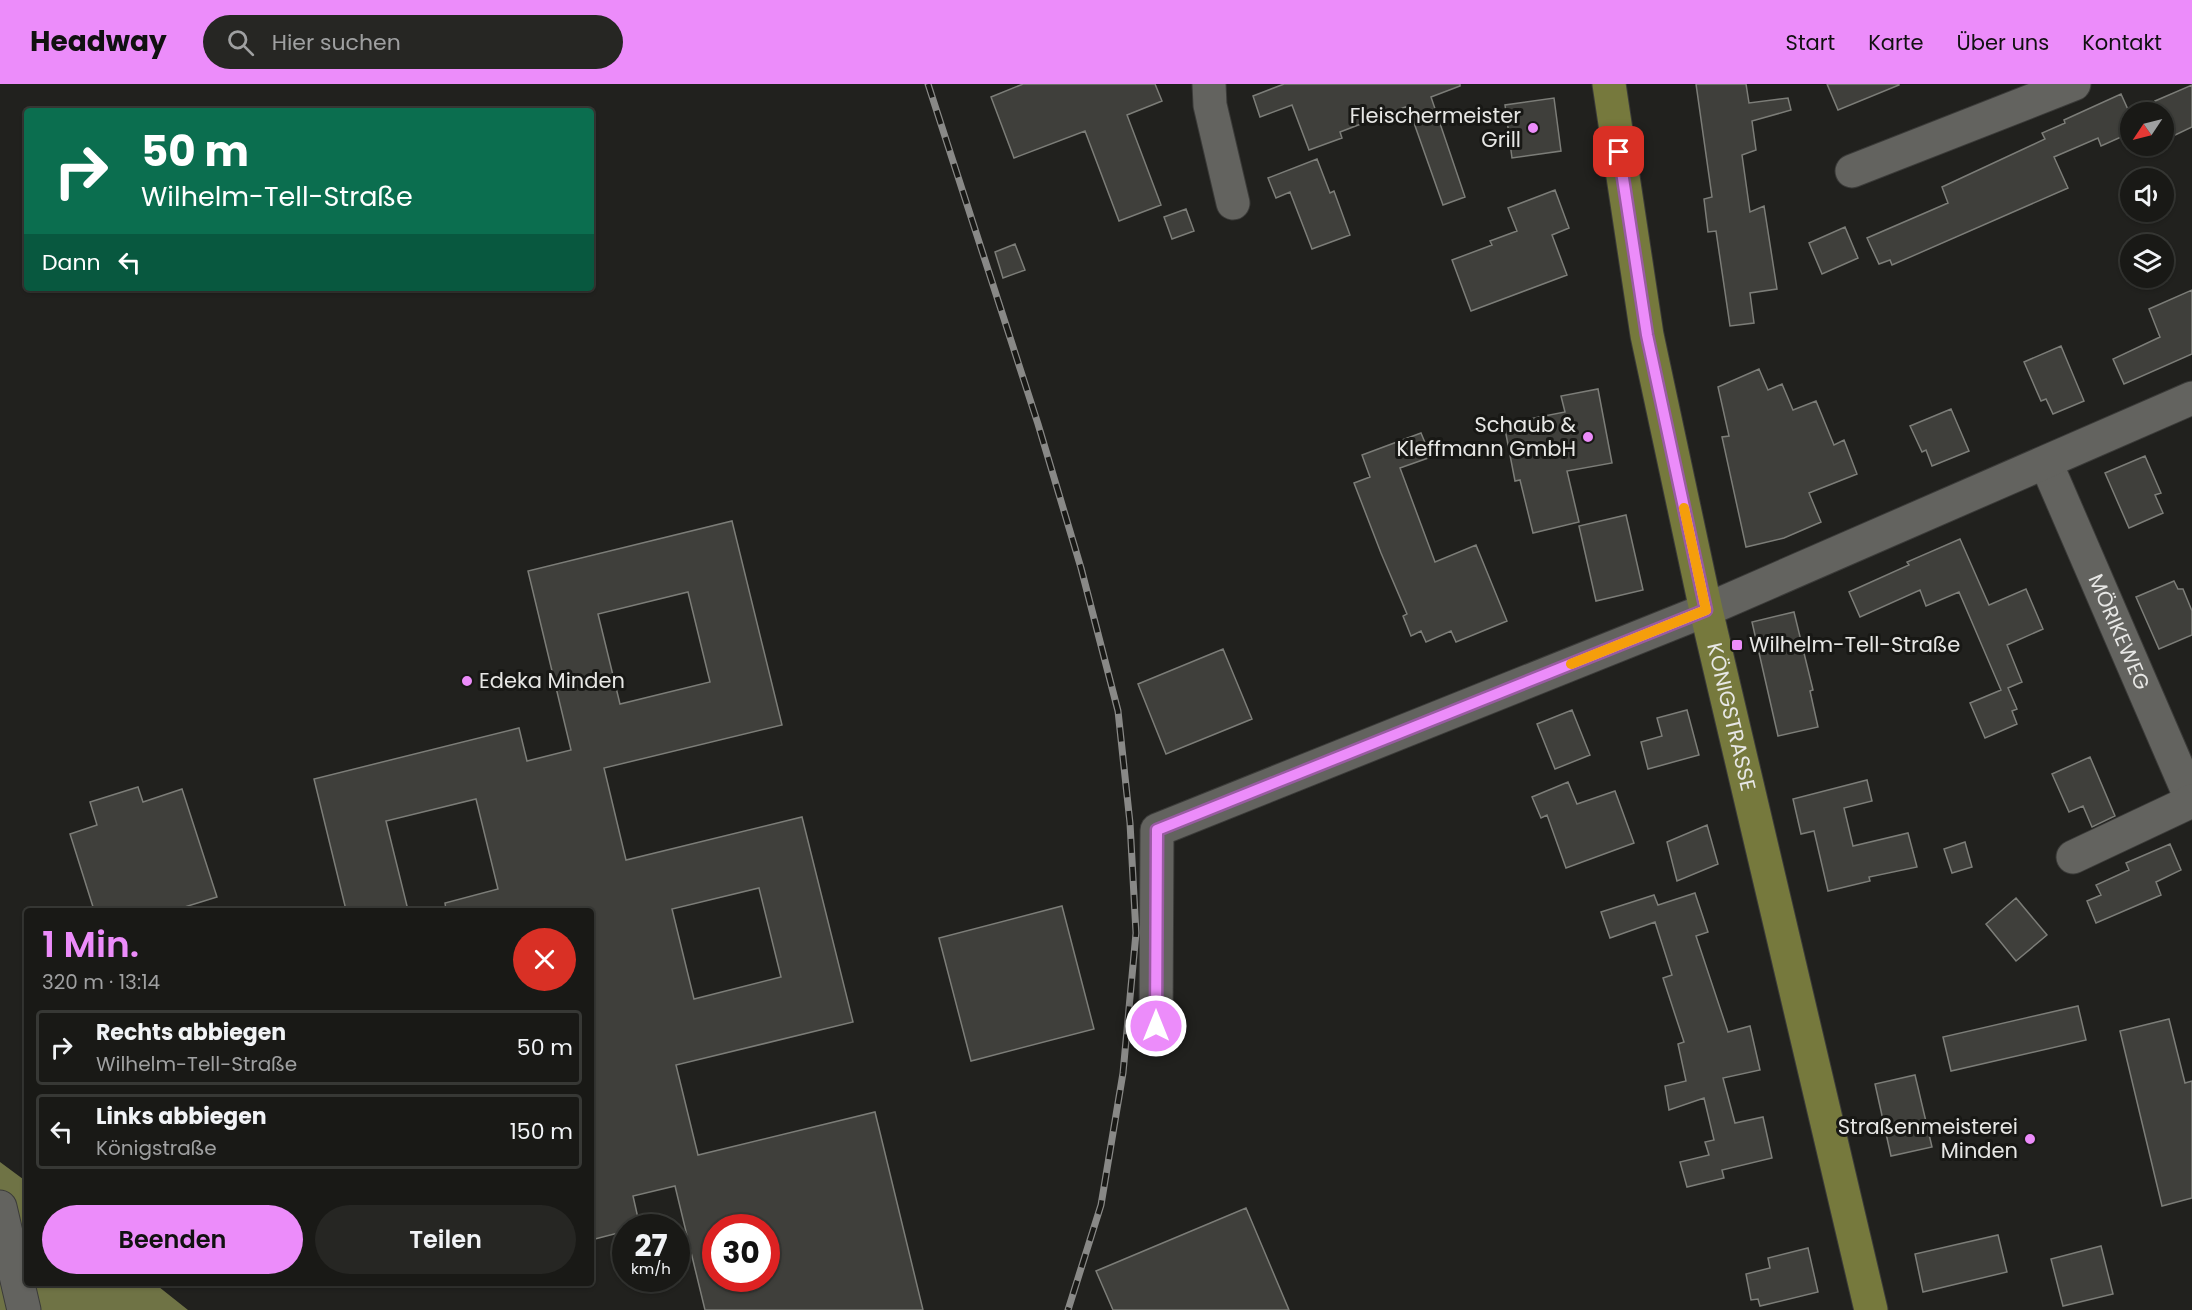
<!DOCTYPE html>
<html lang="de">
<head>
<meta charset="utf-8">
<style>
  :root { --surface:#191916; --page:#262623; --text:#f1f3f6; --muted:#9fa0a1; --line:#373835; --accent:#ec8cfa }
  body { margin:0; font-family:Poppins,sans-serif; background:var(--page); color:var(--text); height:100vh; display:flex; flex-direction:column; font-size:22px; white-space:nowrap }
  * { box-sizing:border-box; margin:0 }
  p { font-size:20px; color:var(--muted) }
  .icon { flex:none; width:33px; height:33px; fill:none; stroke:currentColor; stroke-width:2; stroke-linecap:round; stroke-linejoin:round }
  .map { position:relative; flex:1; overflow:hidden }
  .sheet { position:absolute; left:24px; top:824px; width:570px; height:378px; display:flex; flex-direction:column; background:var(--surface); border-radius:6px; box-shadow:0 2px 4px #0004,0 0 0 2px var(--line) }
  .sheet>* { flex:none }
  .hud { position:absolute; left:24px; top:24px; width:570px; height:183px; border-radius:6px; box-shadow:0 2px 4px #0004,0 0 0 2px var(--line); background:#0b6e4f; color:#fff; overflow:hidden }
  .needle { width:39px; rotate:235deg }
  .controls { position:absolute; left:2120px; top:18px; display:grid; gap:12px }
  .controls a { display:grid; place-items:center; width:54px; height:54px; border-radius:50%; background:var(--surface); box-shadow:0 2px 4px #0004,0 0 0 2px var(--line); font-size:30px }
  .speed { position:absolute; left:612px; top:1130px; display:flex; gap:12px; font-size:30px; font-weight:700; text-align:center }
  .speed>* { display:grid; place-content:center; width:78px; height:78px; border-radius:50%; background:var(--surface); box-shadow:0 2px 4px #0004,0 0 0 2px var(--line); line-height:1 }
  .speed small { font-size:15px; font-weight:400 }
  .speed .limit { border:9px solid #d22; background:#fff; color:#111 }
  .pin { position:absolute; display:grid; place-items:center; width:51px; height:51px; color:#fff; margin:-26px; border-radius:12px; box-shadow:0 3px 9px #0006 }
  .me { position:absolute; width:66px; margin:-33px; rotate:0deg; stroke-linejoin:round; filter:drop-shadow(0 0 4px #0008) }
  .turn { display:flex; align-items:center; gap:21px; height:126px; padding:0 18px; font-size:27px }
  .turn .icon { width:78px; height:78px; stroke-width:2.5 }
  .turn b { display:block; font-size:42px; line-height:51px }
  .then { display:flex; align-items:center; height:57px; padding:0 18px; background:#0003; gap:12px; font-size:22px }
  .round { display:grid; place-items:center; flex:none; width:63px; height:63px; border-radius:32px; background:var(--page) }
  .head { display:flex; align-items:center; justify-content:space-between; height:102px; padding:0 18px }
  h1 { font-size:36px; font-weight:600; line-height:45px; color:var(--accent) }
  .primary-button { display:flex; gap:12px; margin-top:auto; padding:12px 18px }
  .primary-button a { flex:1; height:69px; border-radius:36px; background:var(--accent); color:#111; font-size:24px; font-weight:600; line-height:69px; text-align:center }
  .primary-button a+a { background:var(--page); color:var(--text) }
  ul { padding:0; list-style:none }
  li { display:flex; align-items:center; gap:18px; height:75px; margin:0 12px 9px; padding:0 6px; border:3px solid var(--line); border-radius:6px }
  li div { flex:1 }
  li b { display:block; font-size:22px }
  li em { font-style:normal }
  header { display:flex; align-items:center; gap:36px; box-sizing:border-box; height:84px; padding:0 30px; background:var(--accent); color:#111 }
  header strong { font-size:28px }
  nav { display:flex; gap:33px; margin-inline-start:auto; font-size:21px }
  .search { width:420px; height:54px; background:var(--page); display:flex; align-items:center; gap:15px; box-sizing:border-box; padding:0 21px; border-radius:33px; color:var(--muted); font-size:22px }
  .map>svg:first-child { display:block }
  .water { fill:#6f7345 }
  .building { fill:#3f3f3b; stroke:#7c7d78; stroke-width:1.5; fill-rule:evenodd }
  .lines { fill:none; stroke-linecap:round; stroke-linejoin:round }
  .minor-casing { stroke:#3b3b39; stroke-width:35 }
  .major-casing { stroke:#3b3b39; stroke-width:35 }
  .minor { stroke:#63635f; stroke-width:33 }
  .major { stroke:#76793d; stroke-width:33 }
  .rail-casing { stroke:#898987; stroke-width:7 }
  .rail { stroke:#181815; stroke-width:4.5; stroke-dasharray:14; stroke-linecap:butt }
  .route-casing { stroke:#995ba2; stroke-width:15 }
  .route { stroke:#ec8cfa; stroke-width:10 }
  .slow { stroke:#f59e0b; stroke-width:10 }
  .poi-dot { fill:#ec8cfa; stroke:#181815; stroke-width:2 }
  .labels { text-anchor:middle; stroke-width:6; stroke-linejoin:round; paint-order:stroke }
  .poi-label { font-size:21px; fill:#e7e7e5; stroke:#181815; text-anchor:end }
  .street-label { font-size:21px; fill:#e7e7e5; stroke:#181815 }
</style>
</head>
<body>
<header>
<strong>Headway</strong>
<div class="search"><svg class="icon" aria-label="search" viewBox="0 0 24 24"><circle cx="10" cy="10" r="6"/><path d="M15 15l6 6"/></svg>Hier suchen</div>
<nav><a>Start</a><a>Karte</a><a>Über uns</a><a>Kontakt</a></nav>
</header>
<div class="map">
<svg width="2192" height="1226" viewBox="0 0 2192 1226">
  <rect width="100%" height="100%" fill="#21211e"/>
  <path class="water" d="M0,1078L27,1098V1198L154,1199L188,1226H0Z"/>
  <path class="building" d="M1023,0H1155L1162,17L1127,31L1161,121L1119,137L1085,47L1014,74L991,13Z
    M1284,0H1460V2L1431,13L1465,113L1443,121L1408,22L1340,48L1342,54L1309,66L1292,21L1260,33L1253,12Z
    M1696,0H1746L1749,19L1788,14L1791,26L1752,37L1756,66L1742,71L1750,128L1764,122L1777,205L1750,209L1754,239L1730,242L1716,147L1708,148L1704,115L1712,113Z
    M1827,0H1899V1L1838,26Z
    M2192,1V43L2171,53L2163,36V28H2160L2155,17Z
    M2121,10L2130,30V49L2101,62L2098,54L2054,73L2068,104L1892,181L1890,176L1879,180L1867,154L1948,119L1942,103L2045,55L2042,49L2065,39L2064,36Z
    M1554,14L1561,67L1512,74L1505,21Z
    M1317,75L1330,109L1334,107L1350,151L1312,165L1290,108L1276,114L1268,94Z
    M1555,106L1569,144L1552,151L1567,191L1471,227L1452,176L1492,161L1490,157L1517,147L1508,124Z
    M1186,125L1194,147L1172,155L1164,133Z
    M1845,143L1858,174L1822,190L1809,159Z
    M1015,160L1025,186L1003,194L995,168Z
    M2192,206V270L2124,300L2113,275L2160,253L2149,225Z
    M2061,262L2084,317L2053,330L2046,315L2041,317L2024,278Z
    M1759,285L1768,306L1782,300L1793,326L1816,317L1834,361L1844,356L1857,390L1809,409L1821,438L1784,454L1746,463L1722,353L1729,352L1718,303Z
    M1598,305L1612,379L1567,387L1579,438L1533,449L1520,396L1515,397L1504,340L1565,328L1561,312Z
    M1951,325L1969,367L1932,382L1926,366L1922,368L1910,342Z
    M1421,349L1431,373L1400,384L1435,478L1476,461L1507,537L1456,558L1451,547L1426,558L1421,547L1411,552L1403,532L1407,530L1381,469L1354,399L1370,393L1362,371Z
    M2145,372L2161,409L2155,411L2163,429L2129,444L2105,389Z
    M1626,431L1643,506L1596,517L1579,442Z
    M732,437L782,641L604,684L626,776L802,733L853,938L676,981L698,1071L875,1028L923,1226H705L675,1102L633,1112L640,1143H626V1147L591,1156V826H446L445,819L498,805L476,715L386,737L408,826H346L314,695L519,644L527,677L571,666L528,487ZM688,508L710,598L620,620L598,530ZM759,804L781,893L694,915L672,825ZM716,1143H766V1194H716Z
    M1960,455L1989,521L2026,505L2043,545L2007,561L2022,598L2008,604L2017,625L2012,627L2017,640L1985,654L1970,619L2001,606L1959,508L1926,522L1920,506L1860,533L1849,508L1909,481L1907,478Z
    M2174,497L2178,505H2183L2192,527V551L2159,565L2136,513Z
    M1794,528L1813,606L1810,607L1818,643L1778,652L1752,538Z
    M1223,565L1252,635L1166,670L1138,600Z
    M1572,626L1590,671L1555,685L1537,640Z
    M1687,626L1699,671L1648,685L1641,658L1662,652L1657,634Z
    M2090,673L2115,732L2092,743L2083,722L2069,728L2052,690Z
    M1867,696L1872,717L1844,724L1853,762L1908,749L1917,783L1869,793L1870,797L1828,807L1814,747L1801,750L1793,715Z
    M1568,698L1577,720L1615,707L1634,759L1566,784L1547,731L1541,734L1532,713Z
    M138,703L143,718L182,705L217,813L175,826H94L70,750L97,741L90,718Z
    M1707,741L1718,780L1677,797L1667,758Z
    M1965,758L1972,783L1952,789L1944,765Z
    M2170,760L2181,786L2156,798L2161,811L2096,839L2087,817L2101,811L2096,801L2129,786L2126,779Z
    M1695,809L1708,848L1696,852L1728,948L1750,942L1760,986L1723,994L1735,1039L1763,1033L1772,1074L1722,1086L1724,1094L1687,1103L1680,1078L1709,1071L1705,1058L1714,1056L1704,1014L1669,1026L1665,1002L1686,997L1678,960L1684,958L1663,894L1672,891L1655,838L1610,854L1601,828L1654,811L1658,821Z
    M2016,814L2047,851L2016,877L1986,840Z
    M1062,822L1094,945L971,977L939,854Z
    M2078,922L2086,956L1951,987L1943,953Z
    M2169,935L2185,999L2192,997V1114L2162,1122L2120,947Z
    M1915,991L1932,1063L1891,1072L1875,1000Z
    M1246,1124L1289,1226H1113L1096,1187Z
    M1998,1151L2007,1188L1923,1208L1915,1170Z
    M2101,1162L2113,1210L2063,1222L2051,1175Z
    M1808,1164L1818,1208L1760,1222L1758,1215L1751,1216L1746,1190L1770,1184L1768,1174Z"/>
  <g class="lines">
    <defs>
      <g id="minor">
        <path d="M1209,0L1210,21L1233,119"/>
        <path d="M1852,87L2074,0"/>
        <path id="s1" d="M2046,379L2192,717"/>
        <path d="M2073,773L2192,717"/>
        <path d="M1156,942L1157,746L1706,526L2192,314"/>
        <path d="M0,1123L24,1226"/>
      </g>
      <g id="major">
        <path id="s2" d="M1609,0L1647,251L1706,526L1871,1226"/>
      </g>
    </defs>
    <use href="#minor" class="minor-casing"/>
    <use href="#major" class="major-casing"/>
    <use href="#minor" class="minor"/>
    <use href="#major" class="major"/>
    <defs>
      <path id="rail" d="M928,0L1038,340L1081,484L1118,627L1130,739L1136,849L1123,989L1101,1121L1068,1226"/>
    </defs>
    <use href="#rail" class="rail-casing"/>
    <use href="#rail" class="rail"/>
  </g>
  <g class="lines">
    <defs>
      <path id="route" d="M1156,942L1157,746L1706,526L1647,251L1619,68"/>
    </defs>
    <use href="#route" class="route-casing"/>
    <use href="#route" class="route"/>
    <path class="slow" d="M1571,580L1706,526L1684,424"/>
  </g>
  <g class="poi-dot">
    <circle cx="1533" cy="44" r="6"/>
    <circle cx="1588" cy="353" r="6"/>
    <rect x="1731" y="555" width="12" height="12" rx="3"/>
    <circle cx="467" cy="597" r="6"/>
    <circle cx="2030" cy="1055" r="6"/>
  </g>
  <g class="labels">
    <g class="poi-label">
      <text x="1521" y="39">Fleischermeister<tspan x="1521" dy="24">Grill</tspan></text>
      <text x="1576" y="348">Schaub &amp;<tspan x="1576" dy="24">Kleffmann GmbH</tspan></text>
      <text x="1749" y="568" text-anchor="start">Wilhelm-Tell-Straße</text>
      <text x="479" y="604" text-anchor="start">Edeka Minden</text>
      <text x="2018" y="1050">Straßenmeisterei<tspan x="2018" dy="24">Minden</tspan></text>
    </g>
    <g class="street-label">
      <text dy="7" stroke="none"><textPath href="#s1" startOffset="184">MÖRIKEWEG</textPath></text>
      <text dy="7" stroke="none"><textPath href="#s2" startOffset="645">KÖNIGSTRASSE</textPath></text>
    </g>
  </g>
</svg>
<div class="controls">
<a><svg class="needle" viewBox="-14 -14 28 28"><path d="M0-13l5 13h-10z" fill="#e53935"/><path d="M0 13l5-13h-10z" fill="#9fa0a1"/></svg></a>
<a><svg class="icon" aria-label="sound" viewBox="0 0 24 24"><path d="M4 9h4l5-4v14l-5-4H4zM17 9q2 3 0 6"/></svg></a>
<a><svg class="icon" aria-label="layers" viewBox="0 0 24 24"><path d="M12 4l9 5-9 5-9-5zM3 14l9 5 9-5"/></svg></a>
</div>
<div class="speed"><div>27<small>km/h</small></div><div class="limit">30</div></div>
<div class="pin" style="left:1619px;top:68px;background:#d93025"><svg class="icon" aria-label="arrive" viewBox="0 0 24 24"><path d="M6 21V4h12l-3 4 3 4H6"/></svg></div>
<svg class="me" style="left:1156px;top:942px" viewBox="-20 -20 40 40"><circle r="17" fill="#ec8cfa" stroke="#fff" stroke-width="3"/><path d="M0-11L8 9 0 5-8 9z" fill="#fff"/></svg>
<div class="hud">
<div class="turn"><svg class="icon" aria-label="right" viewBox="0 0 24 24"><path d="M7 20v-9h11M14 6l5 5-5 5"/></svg><div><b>50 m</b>Wilhelm-Tell-Straße</div></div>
<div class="then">Dann<svg class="icon" aria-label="left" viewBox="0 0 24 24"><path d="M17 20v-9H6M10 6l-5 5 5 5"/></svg></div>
</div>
<section class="sheet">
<div class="head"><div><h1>1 Min.</h1><p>320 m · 13:14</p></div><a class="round" style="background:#d93025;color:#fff"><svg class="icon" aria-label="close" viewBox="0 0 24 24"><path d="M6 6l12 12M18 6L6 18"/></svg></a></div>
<ul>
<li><svg class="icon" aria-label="right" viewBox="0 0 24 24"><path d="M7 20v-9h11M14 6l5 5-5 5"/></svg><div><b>Rechts abbiegen</b><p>Wilhelm-Tell-Straße</p></div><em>50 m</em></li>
<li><svg class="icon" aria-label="left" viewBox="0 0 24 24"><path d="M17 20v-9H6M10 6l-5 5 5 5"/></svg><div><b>Links abbiegen</b><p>Königstraße</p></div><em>150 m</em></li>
</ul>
<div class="primary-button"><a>Beenden</a><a>Teilen</a></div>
</section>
</div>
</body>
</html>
